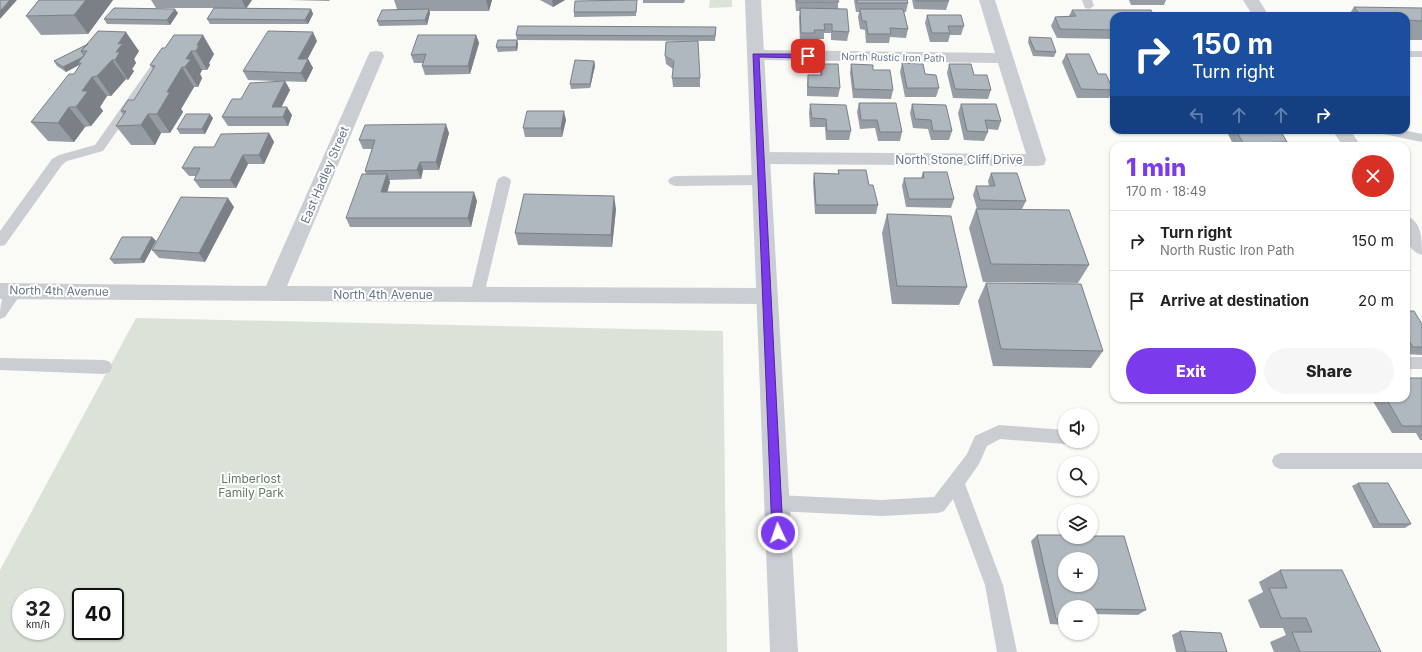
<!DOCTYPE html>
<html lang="en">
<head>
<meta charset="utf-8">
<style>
  :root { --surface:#fff; --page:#f6f6f6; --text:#222; --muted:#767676; --line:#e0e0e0; --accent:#7c3aed }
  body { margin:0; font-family:Inter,sans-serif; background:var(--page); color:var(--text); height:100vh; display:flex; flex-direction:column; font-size:15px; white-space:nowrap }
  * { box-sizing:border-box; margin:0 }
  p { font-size:13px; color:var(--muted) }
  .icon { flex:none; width:22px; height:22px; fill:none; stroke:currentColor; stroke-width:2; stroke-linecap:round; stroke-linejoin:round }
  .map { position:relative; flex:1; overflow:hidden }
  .sheet { position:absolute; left:1110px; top:142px; width:300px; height:260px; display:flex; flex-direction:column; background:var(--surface); border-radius:12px; box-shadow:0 1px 3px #0004 }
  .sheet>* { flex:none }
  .guide { position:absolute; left:1110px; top:12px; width:300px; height:122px; border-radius:12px; box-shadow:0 1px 3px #0004; background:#1a4fa0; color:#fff; overflow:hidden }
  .fabs { position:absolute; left:1058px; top:408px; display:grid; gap:8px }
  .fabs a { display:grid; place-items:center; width:40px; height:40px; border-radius:50%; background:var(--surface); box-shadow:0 1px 3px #0004; font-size:20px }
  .speed { position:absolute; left:12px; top:588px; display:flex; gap:8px; font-size:20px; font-weight:700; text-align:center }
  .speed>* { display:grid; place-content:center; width:52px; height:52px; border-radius:50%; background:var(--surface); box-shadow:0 1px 3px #0004; line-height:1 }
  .speed small { font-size:10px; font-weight:400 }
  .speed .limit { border:2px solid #111; border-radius:6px; background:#fff; color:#111 }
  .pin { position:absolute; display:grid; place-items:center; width:34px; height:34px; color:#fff; margin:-17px; border-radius:8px; box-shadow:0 2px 6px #0006 }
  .me { position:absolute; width:44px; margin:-22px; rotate:357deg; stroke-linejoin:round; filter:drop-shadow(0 0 3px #0008) }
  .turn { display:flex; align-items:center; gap:14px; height:84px; padding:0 16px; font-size:18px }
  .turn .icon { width:52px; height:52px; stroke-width:2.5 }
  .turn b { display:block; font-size:28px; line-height:34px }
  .lanes { display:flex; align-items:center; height:38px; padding:0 16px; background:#0003; justify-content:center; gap:20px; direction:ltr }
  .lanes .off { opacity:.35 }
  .round { display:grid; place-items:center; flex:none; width:42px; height:42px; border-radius:21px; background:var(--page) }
  .overview { display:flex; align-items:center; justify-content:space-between; height:68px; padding:0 16px }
  h1 { font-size:24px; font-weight:800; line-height:30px; color:var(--accent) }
  .primary-button { display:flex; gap:8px; margin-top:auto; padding:8px 16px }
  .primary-button a { flex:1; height:46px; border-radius:24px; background:var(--accent); color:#fff; font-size:16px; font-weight:800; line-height:46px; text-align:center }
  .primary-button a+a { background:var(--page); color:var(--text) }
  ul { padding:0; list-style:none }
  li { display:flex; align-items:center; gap:12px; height:60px; padding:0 16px; border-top:1px solid var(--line) }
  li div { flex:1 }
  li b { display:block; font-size:15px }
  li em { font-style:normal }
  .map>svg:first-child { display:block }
  .green { fill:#dbe2d8; fill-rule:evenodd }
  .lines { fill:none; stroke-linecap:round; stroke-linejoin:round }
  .service { fill:#cacdd1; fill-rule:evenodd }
  .minor { fill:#cacdd1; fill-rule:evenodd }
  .tertiary { fill:#cacdd1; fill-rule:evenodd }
  .wall { fill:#969da4 }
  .shaded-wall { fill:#7a8086 }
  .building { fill:#afb7bf; stroke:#7a8086; fill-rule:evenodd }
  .route { fill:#7c3aed; stroke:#51269a }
  .labels { text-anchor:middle; stroke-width:4; stroke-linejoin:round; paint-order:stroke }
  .far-street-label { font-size:10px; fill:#66778b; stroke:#fff }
  .street-label { font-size:12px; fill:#66778b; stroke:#fff }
  .park-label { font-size:12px; fill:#647c62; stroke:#fff }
</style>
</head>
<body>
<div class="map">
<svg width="1422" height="652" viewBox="0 0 1422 652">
  <rect width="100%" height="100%" fill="#fafaf7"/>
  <path class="green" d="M710,0H732V7L709,8Z
    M136,318L723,331L727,652H0V570ZM21,597H55V631H21ZM81,597H115V631H81Z"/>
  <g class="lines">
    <path class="service" d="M1082,0H1092L1094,6L1089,9L1085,8Z
      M1406,51H1422V57H1406Z
      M154,66L160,70L103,151L67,161L62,165L5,245L0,246V231L52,159L59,155L95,145L150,67Z
      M1377,130H1403L1422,134V142L1383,134L1379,133Z
      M761,175L766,177L767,180L766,183L761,185L675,186L670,184L668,181L670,178L675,176Z
      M504,176L509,178L511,181L484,295L482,299L477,301L472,299L470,295L497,181L499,178Z
      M16,285L21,287L23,291L5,317L0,319C0,306 1,290 16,285Z
      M1406,357H1422V369H1406Z
      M0,358L104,360L110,362L112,367L110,372L104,374L0,370Z
      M999,425L1065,430V441H1071L1065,444L1000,439L987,446L979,464L965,484L1003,585L1017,652H997L985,585L953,499L944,511L938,513L881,516L776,511L770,509L767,503L770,497L776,495L881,500L934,497L967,454L975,436Z
      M1280,453H1422V469H1280L1274,466L1272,461L1274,456Z"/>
    <path class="minor" d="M979,0H995L1046,160L1044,165L1037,166L760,164L753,163L751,158L753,153L760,152L1026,154L998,63L756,60L750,59L748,55L750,51L756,50L995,53Z
      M1243,0H1259L1269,16H1253Z
      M376,51L382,52L384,56L287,286L767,288L775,290L778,296L775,302L767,304L0,299V283L266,286L368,56L370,52Z
      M1332,130H1350L1361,146H1343Z
      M1406,216C1422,221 1422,239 1422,255C1404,249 1406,231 1406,216Z"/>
    <path class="tertiary" d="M745,0H761L798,652H770Z"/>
  </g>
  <path class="wall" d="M39,0H113L88,34L41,35L26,16Z
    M151,0H252L246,8L311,9L313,14L308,24H210L207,19L214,8H156Z
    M289,0H330L329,1Z
    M394,0H492L489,11H429L430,13L427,25L379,26L377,21L397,9Z
    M540,0H565L553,7Z
    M643,0H685L684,3H643Z
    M795,0H838V9L849,32L847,41L831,40V33H824V39H814V42H800L799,17L800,11H796Z
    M854,0H907L908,3L906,12H904L908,29L906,38L890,37L889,43H866L865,30L860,29L858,17L859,12H856Z
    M912,0H948L949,1L946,10L914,9Z
    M1129,0H1169H1166L1164,5H1131Z
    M637,5L636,16L574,17V12Z
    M1354,7L1406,16H1348Z
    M1072,10L1114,16V39L1057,38L1051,26L1055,17L1069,16Z
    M178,13L170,25L107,24L104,19Z
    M927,15L964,26L961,35H950L948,42H930L925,23Z
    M1406,20L1422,21V40H1406Z
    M716,32L715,41L517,40L518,44L517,51L498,52L496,47L517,40L516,35Z
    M174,35L214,54L209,63L210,65L207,70H202L200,74L202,78L198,87H194L181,109L183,112L170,133H161L155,145H131L116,126L123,115L121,111L134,100L153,69L150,65L165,48Z
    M476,35L479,43L470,74L425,75L422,66L423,63H414L411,55Z
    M1029,37L1056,52L1054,57L1033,56L1028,42Z
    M317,41L307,59H308L313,68L306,82L248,80L243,71Z
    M88,44L139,51L134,59L136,63L132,69L134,71L128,80L126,79L111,96H107L100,107L103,111L91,126L85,127L74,142L48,141L31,122L74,74L80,65H79L66,72L57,66L54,61Z
    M1066,54L1098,74L1113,90L1109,98H1077L1062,62Z
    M665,56L700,78V87H673L672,78L673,69L666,64Z
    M594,61L595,66L590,88L571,89L570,84Z
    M902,63L925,74L939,88L936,97H905L900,72Z
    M820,64L840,88L838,97L807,96V84L808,75H820Z
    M851,64L873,70L893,90L891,99L853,98L850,73Z
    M949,64L974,75L991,90L988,99L953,98L947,73Z
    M285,81L290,90L281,107L292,115L288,126H228L222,117L241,99Z
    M859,103L902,132L900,141H878L875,128L860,129L857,112Z
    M810,104L851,131L849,140H826L825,127H810L809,113Z
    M912,104L952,131L949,140H931L928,129L913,128L910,113Z
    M961,104L1001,121L998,130L987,129L988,132L984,141L964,140L958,113Z
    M213,118L205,134H180L177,129Z
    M566,120L562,137H525L523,128Z
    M1226,130H1280L1287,142L1284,146H1234Z
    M269,133L274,142L264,164H248L236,188H200L194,180L196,176H189L182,168L214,147Z
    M449,133L439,170H423L421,179L389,180L390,182L387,192L477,201L471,227H350L346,218L366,174L365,171L372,149H363L359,140Z
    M838,170L869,185L878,205L876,214H815L813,182L814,173L838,174Z
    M923,172L954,199L951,208L906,207L902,186L904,178H921Z
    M991,173L1026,201L1022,209L1089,265L1078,283L983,282L969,228L976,209H1020H977L973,195L976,186H989L988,181Z
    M234,207L205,262L159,258L152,250Z
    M616,209L612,247L518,245L515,233Z
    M887,214L967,287L959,305L892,304L882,233Z
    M152,237L156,241L144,263L114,264L110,259Z
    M986,283L1103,351L1091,368L993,366L978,301Z
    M1406,311L1422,324V355L1406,354Z
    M1422,378V440H1420L1416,433H1392L1371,398H1406Z
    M1358,483L1411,524L1405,528H1373L1352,486Z
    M1037,535L1146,610L1138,615L1091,614V607H1065V625L1050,624L1031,541Z
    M1280,570L1381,652H1274L1270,642L1286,635L1283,628H1260L1248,600L1263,592L1259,582Z
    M1180,631L1227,652H1176L1172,635Z"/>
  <path class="shaded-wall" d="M10,0H17L0,19V11Z
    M86,0H113L88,34L74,15Z
    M242,0H252L246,9Z
    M486,0H492L489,11Z
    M552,0H565L553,7Z
    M175,9L178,13L170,25L167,20Z
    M311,9L313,14L308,24L305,20Z
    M429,9L430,13L427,25L425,20Z
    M126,32L139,51L134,59L136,63L132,69L134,71L128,80L115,60L118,44Z
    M313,32L317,41L303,68L298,59Z
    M203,35L214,54L209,63L210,65L207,70L196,51L197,45Z
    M476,35L479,43L470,74L468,66Z
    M517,40L518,44L517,51L516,47Z
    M191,51L202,70L200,74L202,78L198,87L185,67L186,59Z
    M85,56L81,63H78L79,65L66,72L63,67Z
    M308,59L313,68L306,82L301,73Z
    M112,60L126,79L111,96L97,76Z
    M594,61L595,66L590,88V84Z
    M182,67L194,87L181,109L183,112L170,133L157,114L167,92Z
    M92,77L107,96L100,107L103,111L91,126L76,107L82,91Z
    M285,81L290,90L277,116L272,107Z
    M69,107L85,127L74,142L58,123Z
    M287,107L292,115L288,126L283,117Z
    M564,111L566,120L562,137L561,128Z
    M148,114L161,133L155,145L141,125Z
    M210,114L213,118L205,134L202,129Z
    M446,124L449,133L439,170L436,162Z
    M269,133L274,142L264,164L259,155Z
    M243,155L248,164L236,188L230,180Z
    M420,162L423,170L421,179L417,170Z
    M387,174L390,182L385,201L381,192Z
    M474,192L477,201L471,227L468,218Z
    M614,196L616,209L612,247L611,235Z
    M228,198L234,207L205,262L199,253Z
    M152,237L156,241L144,263L140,259Z"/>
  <path class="building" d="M0,0H10L0,11Z
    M39,0H86L74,15L26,16Z
    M637,0L636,12H574L575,1Z
    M797,0H838L839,2H797Z
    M857,0H907L908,3H857Z
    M916,0H948L949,1H916Z
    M1354,7L1422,8V21L1406,20V16H1361Z
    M114,8L175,9L167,20L104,19Z
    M214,8L311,9L305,20L207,19Z
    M800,8L847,9L849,32L832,31V24H824L825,30H814L815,33H801Z
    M429,9L425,20L377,21L382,10Z
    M860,9H903L908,29L890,28L891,34H868L866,21H862Z
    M1072,10H1151L1154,16H1114V30L1060,29L1055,17L1076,16Z
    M927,15H961L964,26H948L950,33H932Z
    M518,26L716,27L715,36L516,35Z
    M98,31L126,32L118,44L123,43L116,52H120L115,60H112L97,76L92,77L82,91H88L76,107H69L58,123L31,122L69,74H74L81,63H78L87,51H81Z
    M268,31L313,32L298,59H308L301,73L243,71Z
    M174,35H203L197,45H199L196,51H191L186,59H191L185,67H182L167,92H170L157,114H148L141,125L116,126L126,111H121L128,100H134L155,66L150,65L162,48H165Z
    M418,35H476L468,66H422L426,54L411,55Z
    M1029,37L1051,38L1056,52L1035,51Z
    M498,40H517L516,47H496Z
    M698,41L700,78H672L674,61L665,56L666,42Z
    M88,44L81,51L84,55L83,57L63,67L54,61Z
    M1066,54H1089L1098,74H1106L1113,90L1081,89Z
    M575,60L594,61L590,84H570Z
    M902,63L923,64L925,74L936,75L939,88H907Z
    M820,64H838L840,88L808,87V75H822Z
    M851,64L873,65V70H890L893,90L854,89Z
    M949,64H971L974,75H987L991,90L955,89Z
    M285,81L272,107H287L283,117H222L232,99H241L250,83Z
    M859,103H896L902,132H880L877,120H861Z
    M810,104L846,105L851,131H827L826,119L812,118Z
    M912,104L946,105L952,131H933L931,120L915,119Z
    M961,104H996L1001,121L985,120L988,132L967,131Z
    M527,111H564L561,128H523Z
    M186,114H210L202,129H177Z
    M446,124L436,162H420L417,170L365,171L375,140H359L365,125Z
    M1236,130H1280L1287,142L1243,143Z
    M269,133L259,155H243L230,180H194L200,168H182L194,147H214L221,134Z
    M838,170H866L869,185H873L878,205H816L814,173L839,174Z
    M923,172H947L954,199H909L904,178H924Z
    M991,173H1017L1026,201L980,200L976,186H995Z
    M362,174H387L381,192H474L468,218H346Z
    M524,194L614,196L611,235L515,233Z
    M181,197L228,198L199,253L152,250Z
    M976,209L1069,210L1089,265L991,264Z
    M887,214L951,216L967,287L897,286Z
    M122,237H152L140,259H110Z
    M986,283L1081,284L1103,351L1001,349Z
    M1406,311H1414L1422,324V347H1413L1407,338H1406Z
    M1406,378H1422V426H1402L1386,398H1406Z
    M1358,483H1388L1411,524H1379Z
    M1037,535H1065V537H1091V536H1124L1146,610L1091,609V607H1065V620L1056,619ZM1065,559H1091V585H1065Z
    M1280,570H1342L1381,652H1300L1292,632H1312L1306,618H1281L1269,588H1287Z
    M1180,631L1221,633L1227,652H1186Z"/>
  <path class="route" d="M753,54H808L811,56L808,58L759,57L783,533L782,536L778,538L774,536L772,533Z"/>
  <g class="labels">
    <g class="far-street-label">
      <text transform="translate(893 57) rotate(1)" y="4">North Rustic Iron Path</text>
    </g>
    <g class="street-label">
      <text x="959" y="164">North Stone Cliff Drive</text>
      <text transform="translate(325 175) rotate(-67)" y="4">East Hadley Street</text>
      <text transform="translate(59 291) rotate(1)" y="4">North 4th Avenue</text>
      <text x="383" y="299">North 4th Avenue</text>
    </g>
    <g class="park-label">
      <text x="251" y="483">Limberlost<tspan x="251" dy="14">Family Park</tspan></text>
    </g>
  </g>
</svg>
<div class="fabs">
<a><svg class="icon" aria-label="sound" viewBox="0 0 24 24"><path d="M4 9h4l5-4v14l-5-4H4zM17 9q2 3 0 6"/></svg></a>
<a><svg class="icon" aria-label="search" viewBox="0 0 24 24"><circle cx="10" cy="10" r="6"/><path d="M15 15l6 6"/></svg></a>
<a><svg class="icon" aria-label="layers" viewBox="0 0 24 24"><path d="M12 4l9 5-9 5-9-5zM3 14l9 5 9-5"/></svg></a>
<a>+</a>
<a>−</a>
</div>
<div class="speed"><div>32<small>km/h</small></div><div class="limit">40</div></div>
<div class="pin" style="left:808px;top:56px;background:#d93025"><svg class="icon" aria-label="arrive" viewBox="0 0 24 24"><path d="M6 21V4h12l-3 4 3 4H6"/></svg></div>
<svg class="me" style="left:778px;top:533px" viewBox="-20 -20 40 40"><circle r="17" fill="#7c3aed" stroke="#fff" stroke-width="3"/><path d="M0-11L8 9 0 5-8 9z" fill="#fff"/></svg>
<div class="guide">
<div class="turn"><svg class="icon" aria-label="right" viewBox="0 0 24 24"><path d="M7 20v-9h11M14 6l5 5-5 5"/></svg><div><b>150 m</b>Turn right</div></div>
<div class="lanes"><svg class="icon off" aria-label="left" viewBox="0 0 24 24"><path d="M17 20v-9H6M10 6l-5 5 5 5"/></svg><svg class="icon off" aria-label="ahead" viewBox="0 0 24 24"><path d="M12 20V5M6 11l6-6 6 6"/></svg><svg class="icon off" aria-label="ahead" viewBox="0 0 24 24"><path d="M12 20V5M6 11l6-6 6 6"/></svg><svg class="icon" aria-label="right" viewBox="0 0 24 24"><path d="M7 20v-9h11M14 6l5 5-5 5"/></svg></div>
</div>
<section class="sheet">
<div class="overview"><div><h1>1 min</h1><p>170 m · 18:49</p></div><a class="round" style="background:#d93025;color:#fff"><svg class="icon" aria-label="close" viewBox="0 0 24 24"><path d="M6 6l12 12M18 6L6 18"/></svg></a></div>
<ul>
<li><svg class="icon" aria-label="right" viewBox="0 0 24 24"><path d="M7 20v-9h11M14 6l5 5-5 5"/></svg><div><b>Turn right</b><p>North Rustic Iron Path</p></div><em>150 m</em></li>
<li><svg class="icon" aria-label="arrive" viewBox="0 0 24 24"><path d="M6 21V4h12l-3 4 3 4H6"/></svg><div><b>Arrive at destination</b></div><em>20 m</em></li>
</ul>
<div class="primary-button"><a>Exit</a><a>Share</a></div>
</section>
</div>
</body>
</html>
